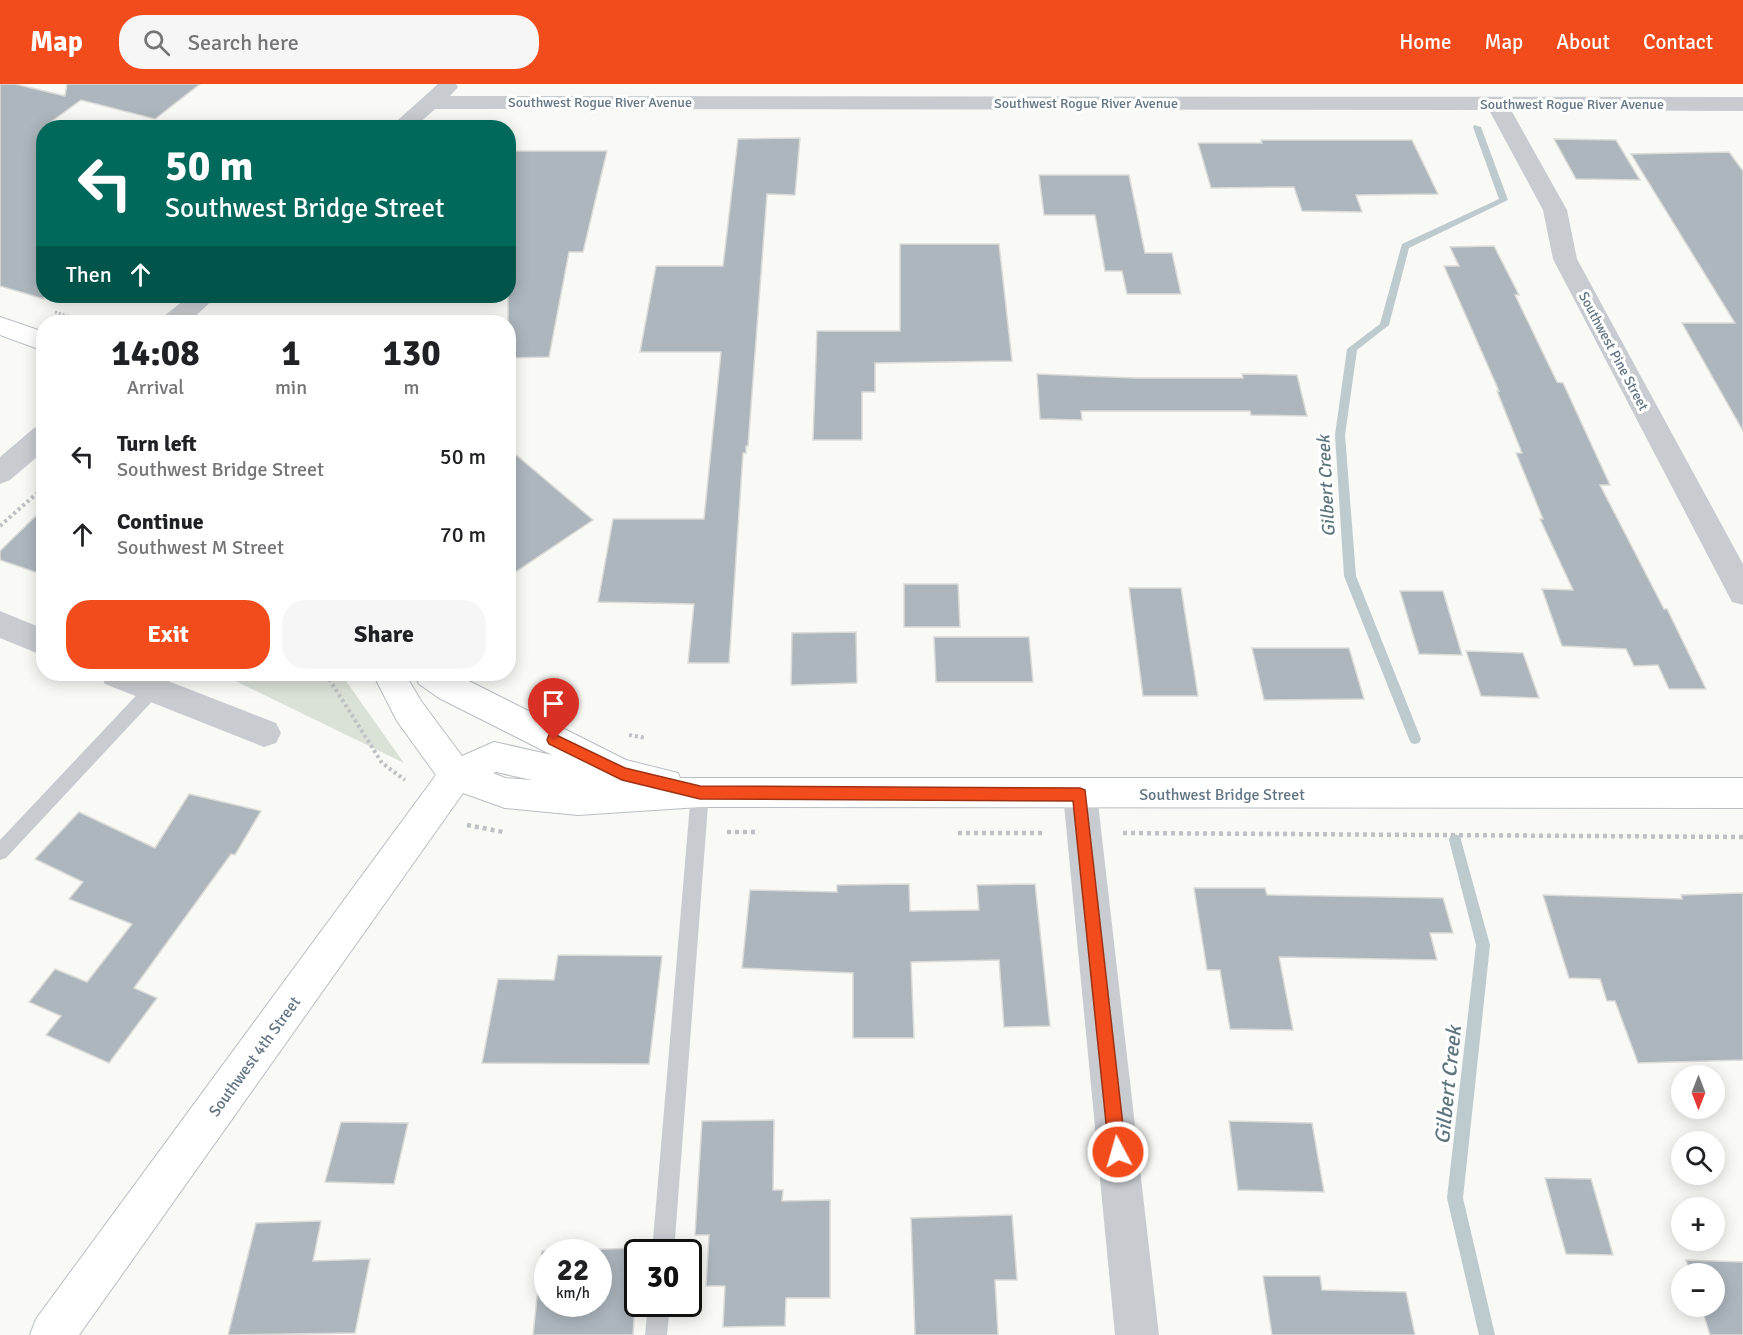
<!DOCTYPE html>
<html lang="en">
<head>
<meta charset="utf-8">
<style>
  :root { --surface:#fff; --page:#f6f6f6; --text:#202124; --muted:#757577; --accent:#f34c1c }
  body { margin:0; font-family:Signika,sans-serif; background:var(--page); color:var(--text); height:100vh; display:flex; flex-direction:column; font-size:22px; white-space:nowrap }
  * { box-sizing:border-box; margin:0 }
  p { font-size:20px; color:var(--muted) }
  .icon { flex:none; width:33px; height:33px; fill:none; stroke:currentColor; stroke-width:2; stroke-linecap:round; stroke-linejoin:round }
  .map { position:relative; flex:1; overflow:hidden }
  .panel { position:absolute; left:36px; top:231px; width:480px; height:366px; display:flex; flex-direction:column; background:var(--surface); border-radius:24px; box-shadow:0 3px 15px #0003 }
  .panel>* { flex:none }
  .hud { position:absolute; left:36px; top:36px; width:480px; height:183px; border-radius:24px; box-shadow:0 3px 15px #0003; background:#00695c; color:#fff; overflow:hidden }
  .needle { width:39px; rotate:180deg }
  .controls { position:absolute; left:1671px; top:981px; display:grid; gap:12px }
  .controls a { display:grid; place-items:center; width:54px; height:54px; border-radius:50%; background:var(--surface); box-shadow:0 3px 15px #0003; font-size:30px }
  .speed { position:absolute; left:534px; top:1155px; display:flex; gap:12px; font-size:30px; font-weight:700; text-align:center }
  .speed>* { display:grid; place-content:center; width:78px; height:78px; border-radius:50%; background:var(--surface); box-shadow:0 3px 15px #0003; line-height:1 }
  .speed small { font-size:15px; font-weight:400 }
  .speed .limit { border:3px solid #111; border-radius:9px; background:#fff; color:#111 }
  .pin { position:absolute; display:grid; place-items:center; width:51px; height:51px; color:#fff; margin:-62px -26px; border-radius:50% 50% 50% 0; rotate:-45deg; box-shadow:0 0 6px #0007 }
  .pin .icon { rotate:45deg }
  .me { position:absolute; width:66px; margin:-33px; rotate:354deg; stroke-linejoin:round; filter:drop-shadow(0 0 4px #0008) }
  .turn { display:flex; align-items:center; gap:21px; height:126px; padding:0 30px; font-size:27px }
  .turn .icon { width:78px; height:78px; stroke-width:2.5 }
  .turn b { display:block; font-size:42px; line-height:51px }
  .then { display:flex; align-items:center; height:57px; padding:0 30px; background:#0003; gap:12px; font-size:22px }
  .eta { display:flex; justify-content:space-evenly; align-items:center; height:102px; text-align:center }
  .eta b { font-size:36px; font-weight:700; line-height:42px }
  .action { display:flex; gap:12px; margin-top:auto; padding:12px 30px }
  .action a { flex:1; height:69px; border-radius:24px; background:var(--accent); color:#fff; font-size:24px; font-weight:700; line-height:69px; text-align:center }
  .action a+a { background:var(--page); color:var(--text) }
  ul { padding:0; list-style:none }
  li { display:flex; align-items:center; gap:18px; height:78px; padding:0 30px }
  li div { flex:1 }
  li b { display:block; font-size:22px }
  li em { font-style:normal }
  header { display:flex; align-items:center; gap:36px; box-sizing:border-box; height:84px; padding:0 30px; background:var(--accent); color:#fff }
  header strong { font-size:28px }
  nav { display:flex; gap:33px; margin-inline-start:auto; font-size:21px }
  .search { width:420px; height:54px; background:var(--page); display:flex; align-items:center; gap:15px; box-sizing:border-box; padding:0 21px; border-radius:24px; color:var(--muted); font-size:22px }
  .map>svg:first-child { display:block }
  .green { fill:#dae1d7 }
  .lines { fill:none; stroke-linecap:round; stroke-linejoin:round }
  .stream { fill:#bdcace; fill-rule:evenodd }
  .building { fill:#acb6bc; stroke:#dbdbd8; stroke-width:1.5; fill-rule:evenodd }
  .secondary-casing { stroke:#b8bec3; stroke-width:2 }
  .path-far2 { stroke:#bfc2c4; stroke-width:3; stroke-dasharray:2 2; stroke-linecap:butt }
  .path-far1 { stroke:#bfc2c4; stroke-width:4; stroke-dasharray:3 3; stroke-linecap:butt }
  .path { stroke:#bfc2c4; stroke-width:4.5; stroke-dasharray:4 4; stroke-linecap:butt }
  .lane { fill:#c8ccd0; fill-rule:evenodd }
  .street { fill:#c8ccd0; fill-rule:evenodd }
  .secondary { fill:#fff; fill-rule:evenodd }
  .route { fill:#f34c1c; stroke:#9e3112; stroke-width:1.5 }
  .labels { text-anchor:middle; stroke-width:6; stroke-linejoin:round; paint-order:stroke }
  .far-street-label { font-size:14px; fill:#617584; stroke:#fff }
  .street-label { font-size:16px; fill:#617584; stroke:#fff }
  .water-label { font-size:18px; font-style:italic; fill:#5c757e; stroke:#fff }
  .near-water-label { font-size:21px; font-style:italic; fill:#5c757e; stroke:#fff }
</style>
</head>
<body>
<header>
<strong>Map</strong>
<div class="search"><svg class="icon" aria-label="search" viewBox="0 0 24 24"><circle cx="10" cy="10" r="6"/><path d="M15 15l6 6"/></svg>Search here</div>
<nav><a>Home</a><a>Map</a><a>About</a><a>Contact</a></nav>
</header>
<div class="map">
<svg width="1743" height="1251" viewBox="0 0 1743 1251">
  <rect width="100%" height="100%" fill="#f9f9f6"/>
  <path class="green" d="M221,590H341L404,679Z"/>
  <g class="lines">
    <path class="stream" d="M1474,41L1481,43L1508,116L1409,164L1389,241L1357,266L1345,351L1356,492L1421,655L1419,659L1415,660L1411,659L1409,655L1344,492L1335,351L1347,265L1380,240L1402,160L1499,115L1473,43Z
      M1455,750L1460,752L1461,756L1490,861L1463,1114L1495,1251H1479L1447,1114L1476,861L1449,756L1450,752Z"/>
  </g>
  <path class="building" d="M0,0H15L65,12L67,0H200L155,35L81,16L44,43V215L0,202Z
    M800,54L795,111L767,110L748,362H746V369H743L729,579H688L694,520L598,518L613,435H704L721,268H640L656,182H723L738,55Z
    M1554,55L1616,56L1640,96L1576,95Z
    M1261,56H1412L1438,110L1356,111L1362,128L1302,127L1294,103L1211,104L1198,59H1262Z
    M508,67H607L583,168H569L549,273L508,274Z
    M1729,68L1743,87V347L1682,239H1735L1631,70Z
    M1039,91H1129L1145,169H1172L1181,210H1127L1122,187H1105L1095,131H1044Z
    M900,160H999L1012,277L875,279V308H862V356H813L817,247H900Z
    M1494,162L1519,211H1515L1557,298L1563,299L1610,401H1600L1664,525H1667L1706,605H1669L1658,581L1634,582L1626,565L1562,562L1542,505L1573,506L1540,435H1543L1516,369H1522L1497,307H1499L1444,182H1459L1450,163Z
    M1037,290L1135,294H1243L1242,290L1297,291L1307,332L1251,331L1250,327H1081L1082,336L1040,335Z
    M508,364L593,436L508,493Z
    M44,424V491L0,476V467Z
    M904,500H958L960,543H904Z
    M1129,504H1181L1198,612H1143Z
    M1400,507H1443L1462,571L1419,570Z
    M856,548L857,599L791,601L792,549Z
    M934,553H1029L1033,598H936Z
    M1252,564H1349L1364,615L1264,616Z
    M1466,567L1523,569L1539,614L1481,612Z
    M189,710L261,727L235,771L231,770L134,904L157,914L109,979L46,951L61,932L29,918L55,885L87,898L132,840L69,815L83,798L35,775L79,728L155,764Z
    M909,800L910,827L979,826L977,801L1035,800L1050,942L1004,943L999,876L911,878L914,954H853V889L742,884L750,806L837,808V801Z
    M1194,804H1265L1267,811L1443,814L1453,849H1430L1437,876L1279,873L1293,946L1230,945L1220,886H1207Z
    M1743,809V976L1638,979L1615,917H1607L1600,895L1569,894L1543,811L1682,815L1681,811Z
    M558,871L662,872L649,980L482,979L498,895L554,896Z
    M774,1036L773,1106H783L782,1117L830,1116V1214H786L785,1242L723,1243L725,1202H706L709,1151H695L702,1037Z
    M1229,1037L1312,1039L1324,1108L1238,1106Z
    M341,1038L408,1039L394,1100L325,1098Z
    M1545,1094L1591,1095L1613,1171L1566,1170Z
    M1012,1131L1017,1196H995L998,1251H915L911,1134Z
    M321,1137L313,1177L370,1175L355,1249L228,1251L256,1139Z
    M640,1164V1168H638L633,1251H533L542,1167ZM548,1168H598V1220H548Z
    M1686,1176L1743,1178V1251H1710L1701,1222H1714V1190H1690Z
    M1263,1192H1320L1322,1206L1406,1208L1415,1251H1272Z"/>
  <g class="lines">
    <defs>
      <path id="secondary" d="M0,233L44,248V267L0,251Z
        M373,590H405L421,617L462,672L494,658L552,671L439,614L419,600L414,590H455L626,676L678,689L680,694H1743V724L700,723L578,731L505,724L463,709L79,1251H30L36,1235L436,691L397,637ZM496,688L532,696L505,694L493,689Z"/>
    </defs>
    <use href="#secondary" class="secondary-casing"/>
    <path class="path-far2" d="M55,228L86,238"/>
    <path class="path-far1" d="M0,442L44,403
      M326,590L382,679L405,696
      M629,651L646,654"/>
    <path class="path" d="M467,741L503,748
      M727,748H758
      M958,749H1046
      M1123,749L1743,753"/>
    <path class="lane" d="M153,598L159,600L161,605L159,610L6,774L0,776V756L147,600Z
      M700,700L706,703L709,708L674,1168H652L691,708L694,703Z
      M648,1220H670L667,1251H645Z"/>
    <path class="street" d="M438,0H456L458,3L450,12L1743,13V27L1511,26L1567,126L1577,175L1743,480V521L1732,518L1553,175L1543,126L1489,26L435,25L414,44H389Z
      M189,212H217L189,238H160L164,232Z
      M44,341V367L10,396L0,400V373L34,344Z
      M0,527L44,545V572L0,554Z
      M100,590H150L276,639L281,649L276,659L264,663L105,600Z
      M1080,695L1092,699L1097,710L1159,1251H1115L1063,710L1068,699Z"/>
    <use href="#secondary" class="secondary"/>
  </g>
  <path class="route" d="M554,650L625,684L700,702L1080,704L1085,706L1126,1068L1124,1074L1118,1077L1112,1074L1109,1068L1073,717L700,715L622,696L549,660L547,656L549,651Z"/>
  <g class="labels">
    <g class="far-street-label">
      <text x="600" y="23">Southwest Rogue River Avenue</text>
      <text x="1086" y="24">Southwest Rogue River Avenue</text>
      <text x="1572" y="25">Southwest Rogue River Avenue</text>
      <text transform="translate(1614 267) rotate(62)" y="5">Southwest Pine Street</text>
    </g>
    <g class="street-label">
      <text x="1222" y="716">Southwest Bridge Street</text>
      <text transform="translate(254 972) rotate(-54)" y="6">Southwest 4th Street</text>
    </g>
    <g class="water-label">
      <text transform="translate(1326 402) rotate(-93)" y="6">Gilbert Creek</text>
    </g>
    <g class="near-water-label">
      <text transform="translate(1448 1001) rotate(-84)" y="7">Gilbert Creek</text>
    </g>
  </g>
</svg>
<div class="controls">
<a><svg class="needle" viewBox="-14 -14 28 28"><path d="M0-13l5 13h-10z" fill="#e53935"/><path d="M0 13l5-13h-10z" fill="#757577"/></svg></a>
<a><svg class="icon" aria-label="search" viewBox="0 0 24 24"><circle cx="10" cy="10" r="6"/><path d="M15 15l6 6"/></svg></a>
<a>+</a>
<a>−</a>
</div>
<div class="speed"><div>22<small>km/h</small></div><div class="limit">30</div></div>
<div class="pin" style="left:554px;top:656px;background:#d93025"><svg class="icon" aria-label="arrive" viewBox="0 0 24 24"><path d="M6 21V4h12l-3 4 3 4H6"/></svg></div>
<svg class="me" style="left:1118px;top:1068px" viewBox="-20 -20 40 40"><circle r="17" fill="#f34c1c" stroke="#fff" stroke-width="3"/><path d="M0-11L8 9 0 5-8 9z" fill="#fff"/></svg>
<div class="hud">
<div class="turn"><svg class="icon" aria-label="left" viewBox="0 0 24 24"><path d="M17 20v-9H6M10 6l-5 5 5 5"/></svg><div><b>50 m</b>Southwest Bridge Street</div></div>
<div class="then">Then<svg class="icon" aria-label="ahead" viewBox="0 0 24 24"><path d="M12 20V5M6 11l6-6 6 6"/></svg></div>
</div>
<section class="panel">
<div class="eta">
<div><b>14:08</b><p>Arrival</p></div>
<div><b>1</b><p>min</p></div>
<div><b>130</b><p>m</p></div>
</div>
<ul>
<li><svg class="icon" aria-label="left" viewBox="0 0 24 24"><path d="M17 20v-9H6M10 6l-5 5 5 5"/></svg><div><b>Turn left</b><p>Southwest Bridge Street</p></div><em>50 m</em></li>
<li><svg class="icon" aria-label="ahead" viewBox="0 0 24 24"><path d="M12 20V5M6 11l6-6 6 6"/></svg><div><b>Continue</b><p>Southwest M Street</p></div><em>70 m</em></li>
</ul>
<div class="action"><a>Exit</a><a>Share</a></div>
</section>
</div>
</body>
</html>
